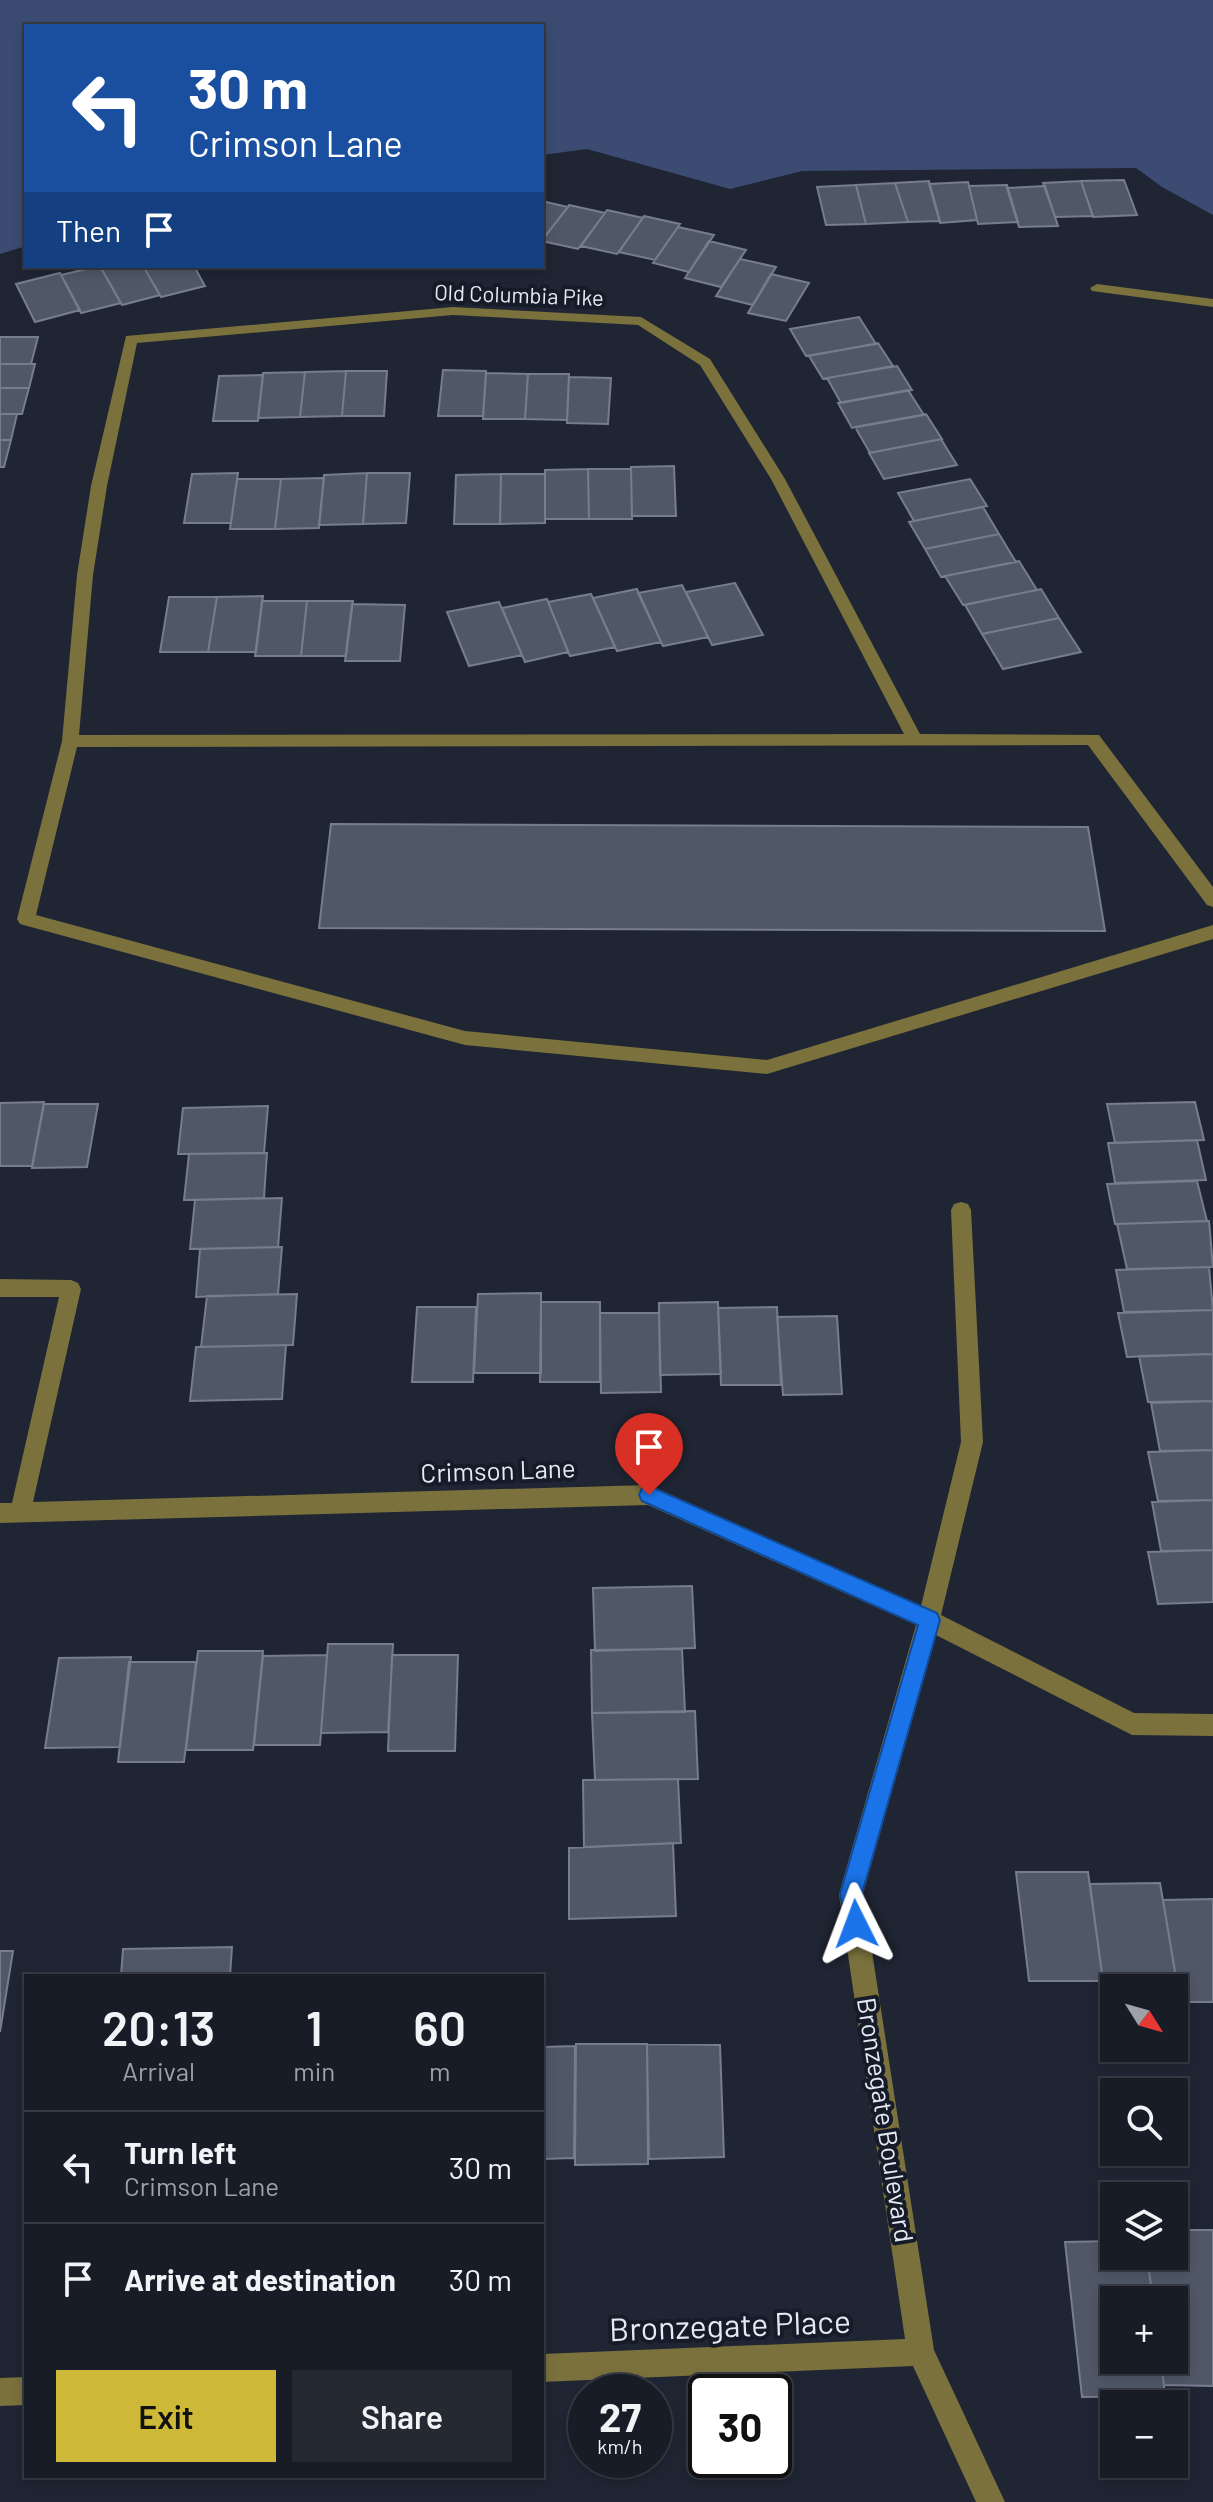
<!DOCTYPE html>
<html lang="en">
<head>
<meta charset="utf-8">
<style>
  :root { --surface:#171c26; --page:#242932; --text:#f1f3f6; --muted:#9ea1a7; --line:#363a43; --accent:#ceb837 }
  body { margin:0; font-family:Barlow,sans-serif; background:var(--page); color:var(--text); height:100vh; display:flex; flex-direction:column; font-size:30px; white-space:nowrap }
  * { box-sizing:border-box; margin:0 }
  p { font-size:26px; color:var(--muted) }
  .icon { flex:none; width:44px; height:44px; fill:none; stroke:currentColor; stroke-width:2; stroke-linecap:round; stroke-linejoin:round }
  .map { position:relative; flex:1; overflow:hidden }
  .details { position:absolute; left:24px; top:1974px; width:520px; height:504px; display:flex; flex-direction:column; background:var(--surface); border-radius:0px; box-shadow:0 4px 12px #0003,0 0 0 2px var(--line) }
  .details>* { flex:none }
  .hud { position:absolute; left:24px; top:24px; width:520px; height:244px; border-radius:0px; box-shadow:0 4px 12px #0003,0 0 0 2px var(--line); background:#1a4fa0; color:#fff; overflow:hidden }
  .needle { width:52px; rotate:127deg }
  .tools { position:absolute; left:1100px; top:1974px; display:grid; gap:16px }
  .tools a { display:grid; place-items:center; width:88px; height:88px; border-radius:0px; background:var(--surface); box-shadow:0 4px 12px #0003,0 0 0 2px var(--line); font-size:40px }
  .speed { position:absolute; left:568px; top:2374px; display:flex; gap:16px; font-size:40px; font-weight:700; text-align:center }
  .speed>* { display:grid; place-content:center; width:104px; height:104px; border-radius:50%; background:var(--surface); box-shadow:0 4px 12px #0003,0 0 0 2px var(--line); line-height:1 }
  .speed small { font-size:20px; font-weight:400 }
  .speed .limit { border:4px solid #111; border-radius:12px; background:#fff; color:#111 }
  .pin { position:absolute; display:grid; place-items:center; width:68px; height:68px; color:#fff; margin:-82px -34px; border-radius:50% 50% 50% 0; rotate:-45deg; box-shadow:0 0 8px #0007 }
  .pin .icon { rotate:45deg }
  .me { position:absolute; width:88px; margin:-44px; rotate:357deg; stroke-linejoin:round; filter:drop-shadow(0 0 6px #0008) }
  .turn { display:flex; align-items:center; gap:28px; height:168px; padding:0 32px; font-size:36px }
  .turn .icon { width:104px; height:104px; stroke-width:2.5 }
  .turn b { display:block; font-size:56px; line-height:68px }
  .then { display:flex; align-items:center; height:76px; padding:0 32px; background:#0003; gap:16px; font-size:30px }
  .eta { display:flex; justify-content:space-evenly; align-items:center; height:136px; text-align:center }
  .eta b { font-size:48px; font-weight:600; line-height:56px }
  .primary-button { display:flex; gap:16px; margin-top:auto; padding:16px 32px }
  .primary-button a { flex:1; height:92px; border-radius:0px; background:var(--accent); color:#111; font-size:32px; font-weight:600; line-height:92px; text-align:center }
  .primary-button a+a { background:var(--page); color:var(--text) }
  ul { padding:0; list-style:none }
  li { display:flex; align-items:center; gap:24px; height:112px; padding:0 32px; border-top:2px solid var(--line) }
  li div { flex:1 }
  li b { display:block; font-size:30px }
  li em { font-style:normal }
  .map>svg:first-child { display:block }
  .green { fill:#3b4b72 }
  .building { fill:#505868; stroke:#757d8e; stroke-width:2 }
  .lines { fill:none; stroke-linecap:round; stroke-linejoin:round }
  .minor { fill:#7a713d; fill-rule:evenodd }
  .route { fill:#1a73e8; stroke:#114b97; stroke-width:2 }
  .labels { text-anchor:middle; stroke-width:8; stroke-linejoin:round; paint-order:stroke }
  .far-street-label { font-size:22px; fill:#e4e9f3; stroke:#151b29 }
  .street-label { font-size:26px; fill:#e4e9f3; stroke:#151b29 }
  .near-street-label { font-size:32px; fill:#e4e9f3; stroke:#151b29 }
</style>
</head>
<body>
<div class="map">
<svg width="1213" height="2502" viewBox="0 0 1213 2502">
  <rect width="100%" height="100%" fill="#1f2533"/>
  <path class="green" d="M0,0H1213V215L1162,187L1136,168L802,171L730,189L587,149L542,155V26H26V246L0,254Z"/>
  <path class="building" d="M1124,180L1137,215L1093,217L1081,181Z
    M929,181L940,221L908,222L895,183Z
    M1081,181L1093,216L1055,217L1043,183Z
    M968,182L977,220L940,223L929,184Z
    M895,183L908,222L866,224L856,185Z
    M856,185L866,224L826,225L817,187Z
    M1007,185L1018,222L978,224L969,186Z
    M1045,186L1058,226L1019,227L1007,188Z
    M542,201L568,207L542,240Z
    M569,205L605,213L578,249L542,241Z
    M607,210L643,218L617,254L581,246Z
    M644,216L680,224L655,260L619,252Z
    M678,227L714,235L689,272L653,263Z
    M709,241L746,250L721,287L685,278Z
    M740,259L776,267L753,305L716,296Z
    M100,266L121,303L81,313L61,275Z
    M108,266H143L160,295L122,305L101,268Z
    M143,266H194L205,286L161,297Z
    M60,273L80,310L35,322L16,284Z
    M771,274L809,283L786,321L748,313Z
    M859,317L876,344L806,356L790,329Z
    M0,337H38L31,364H0Z
    M878,343L893,366L823,379L809,356Z
    M0,364H35L29,388H0Z
    M897,366L912,390L841,403L827,378Z
    M443,370L486,371L483,416H438Z
    M346,371H387L384,416H342Z
    M346,371L342,416L300,417L305,372Z
    M305,372L300,417L258,418L263,373Z
    M486,373L528,374L525,419H483Z
    M528,374H569L567,420L525,419Z
    M263,375L258,421H213L219,376Z
    M569,377L611,378L608,424L567,423Z
    M0,388H29L22,414H0Z
    M908,390L924,415L852,428L838,403Z
    M0,414H17L11,440H0Z
    M926,414L942,439L870,453L855,427Z
    M941,439L957,465L884,479L869,453Z
    M0,440H11L4,467H0Z
    M674,466L676,516H632L631,467Z
    M588,469H631L632,519H589Z
    M588,469L589,519H545V470Z
    M238,473L231,523H184L192,474Z
    M367,473H410L406,523L363,524Z
    M367,473L363,524L319,525L324,475Z
    M501,474L500,524H454L456,475Z
    M501,474H545V523L500,524Z
    M324,478L319,528L275,529L281,479Z
    M237,479H281L275,529H230Z
    M970,479L987,506L914,521L898,493Z
    M983,507L999,534L925,549L909,522Z
    M999,534L1016,562L941,577L925,549Z
    M1019,561L1037,590L963,605L945,576Z
    M735,583L763,635L712,645L686,592Z
    M682,585L708,637L663,646L638,593Z
    M637,589L661,642L617,651L593,598Z
    M1041,589L1059,618L982,634L965,605Z
    M591,594L615,647L570,656L548,602Z
    M263,596L256,652H208L217,597Z
    M169,597H217L208,652H160Z
    M547,599L568,652L525,662L502,608Z
    M262,601H307L301,656H255Z
    M307,601H353L346,656H301Z
    M499,602L522,655L469,666L447,612Z
    M352,604L405,605L400,661H345Z
    M1059,618L1081,652L1003,669L982,634Z
    M331,824L1088,827L1105,931L319,928Z
    M44,1102L32,1166H0V1103Z
    M1195,1102L1204,1140L1115,1143L1107,1104Z
    M44,1104H98L87,1167L32,1168Z
    M268,1106L264,1153L178,1154L183,1108Z
    M1197,1140L1206,1180L1115,1183L1108,1143Z
    M267,1153L264,1198L184,1200L189,1154Z
    M1197,1181L1207,1221L1115,1224L1107,1184Z
    M282,1198L278,1247L190,1249L195,1200Z
    M1209,1221L1213,1267L1127,1269L1117,1224Z
    M282,1247L278,1294L196,1297L200,1249Z
    M1209,1267L1213,1310L1124,1312L1116,1270Z
    M541,1293V1373H474L478,1294Z
    M297,1294L293,1345L201,1347L207,1296Z
    M541,1302H600V1382H540Z
    M718,1302L721,1374L660,1375L659,1303Z
    M417,1307H476L473,1382H412Z
    M777,1307L781,1385H721L718,1308Z
    M1213,1310V1354L1127,1357L1118,1313Z
    M600,1313H659L661,1392L601,1393Z
    M837,1316L842,1394L783,1395L777,1317Z
    M286,1345L282,1399L190,1401L196,1347Z
    M1213,1354V1401L1148,1402L1139,1356Z
    M1213,1401V1450L1160,1451L1151,1403Z
    M1213,1450V1500L1158,1501L1148,1452Z
    M1213,1500V1550L1161,1551L1152,1502Z
    M1213,1550V1602L1158,1604L1148,1552Z
    M692,1586L695,1648L595,1651L593,1588Z
    M328,1644H393L388,1732L321,1733Z
    M682,1649L685,1712L592,1713L591,1650Z
    M198,1651H263L253,1750H186Z
    M327,1655L320,1745H254L263,1656Z
    M392,1655H458L455,1751H388Z
    M131,1657L120,1747L45,1748L59,1658Z
    M129,1662H196L184,1762H118Z
    M695,1711L698,1779L595,1780L592,1713Z
    M678,1779L681,1843L584,1847L583,1780Z
    M673,1843L676,1916L569,1919V1848Z
    M1016,1872H1088L1103,1981H1029Z
    M1160,1883L1177,1983L1103,1981L1090,1884Z
    M1213,1899V2002H1180L1163,1900Z
    M232,1947L230,1976H121L123,1949Z
    M0,1951H13L0,2032Z
    M576,2044H647L648,2164L575,2165Z
    M647,2044L720,2045L724,2157L649,2159Z
    M575,2046L574,2158L542,2159V2047Z
    M1174,2230H1213V2386L1164,2385L1161,2360H1174V2300H1153L1147,2256H1174Z
    M1114,2241V2256H1147L1153,2300H1114V2360H1161L1165,2396L1082,2397L1065,2242Z"/>
  <g class="lines">
    <path class="minor" d="M1097,284L1213,299V307L1092,291L1090,288Z
      M453,307L641,317L710,359L785,479L920,734L1099,735L1213,887V907L1207,905L1088,745L77,747L36,915L465,1031L767,1060L1213,925V939L767,1074L465,1045L20,924L17,919L62,741L77,575L91,486L126,336ZM453,315L638,325L700,365L771,479L904,734L79,735L93,575L107,486L137,343Z
      M961,1202L968,1204L971,1210L983,1442L941,1615L1134,1713L1213,1714V1736L1132,1735L936,1635L863,1894L934,2350L1005,2502H976L913,2366L542,2382V2354L905,2339L839,1894L916,1625L648,1505L0,1523V1503H12L59,1297H0V1279L71,1280L78,1283L81,1289L33,1502L649,1485L921,1606L961,1442L951,1210L954,1204Z
      M26,2377V2405L0,2406V2378Z"/>
  </g>
  <path class="route" d="M649,1486L937,1613L940,1620L862,1894L867,1924L864,1932L856,1935L848,1932L840,1894L918,1625L642,1501L639,1495L642,1488Z"/>
  <g class="labels">
    <g class="far-street-label">
      <text transform="translate(519 295) rotate(2)" y="8">Old Columbia Pike</text>
    </g>
    <g class="street-label">
      <text transform="translate(498 1471) rotate(-2)" y="9">Crimson Lane</text>
      <text transform="translate(885 2120) rotate(81)" y="9">Bronzegate Boulevard</text>
    </g>
    <g class="near-street-label">
      <text transform="translate(730 2326) rotate(-2)" y="11">Bronzegate Place</text>
    </g>
  </g>
</svg>
<div class="tools">
<a><svg class="needle" viewBox="-14 -14 28 28"><path d="M0-13l5 13h-10z" fill="#e53935"/><path d="M0 13l5-13h-10z" fill="#9ea1a7"/></svg></a>
<a><svg class="icon" aria-label="search" viewBox="0 0 24 24"><circle cx="10" cy="10" r="6"/><path d="M15 15l6 6"/></svg></a>
<a><svg class="icon" aria-label="layers" viewBox="0 0 24 24"><path d="M12 4l9 5-9 5-9-5zM3 14l9 5 9-5"/></svg></a>
<a>+</a>
<a>−</a>
</div>
<div class="speed"><div>27<small>km/h</small></div><div class="limit">30</div></div>
<div class="pin" style="left:649px;top:1495px;background:#d93025"><svg class="icon" aria-label="arrive" viewBox="0 0 24 24"><path d="M6 21V4h12l-3 4 3 4H6"/></svg></div>
<svg class="me" style="left:856px;top:1924px" viewBox="-20 -20 40 40"><path d="M0-17L14 15 0 8-14 15z" fill="#1a73e8" stroke="#fff" stroke-width="4"/></svg>
<div class="hud">
<div class="turn"><svg class="icon" aria-label="left" viewBox="0 0 24 24"><path d="M17 20v-9H6M10 6l-5 5 5 5"/></svg><div><b>30 m</b>Crimson Lane</div></div>
<div class="then">Then<svg class="icon" aria-label="arrive" viewBox="0 0 24 24"><path d="M6 21V4h12l-3 4 3 4H6"/></svg></div>
</div>
<section class="details">
<div class="eta">
<div><b>20:13</b><p>Arrival</p></div>
<div><b>1</b><p>min</p></div>
<div><b>60</b><p>m</p></div>
</div>
<ul>
<li><svg class="icon" aria-label="left" viewBox="0 0 24 24"><path d="M17 20v-9H6M10 6l-5 5 5 5"/></svg><div><b>Turn left</b><p>Crimson Lane</p></div><em>30 m</em></li>
<li><svg class="icon" aria-label="arrive" viewBox="0 0 24 24"><path d="M6 21V4h12l-3 4 3 4H6"/></svg><div><b>Arrive at destination</b></div><em>30 m</em></li>
</ul>
<div class="primary-button"><a>Exit</a><a>Share</a></div>
</section>
</div>
</body>
</html>
